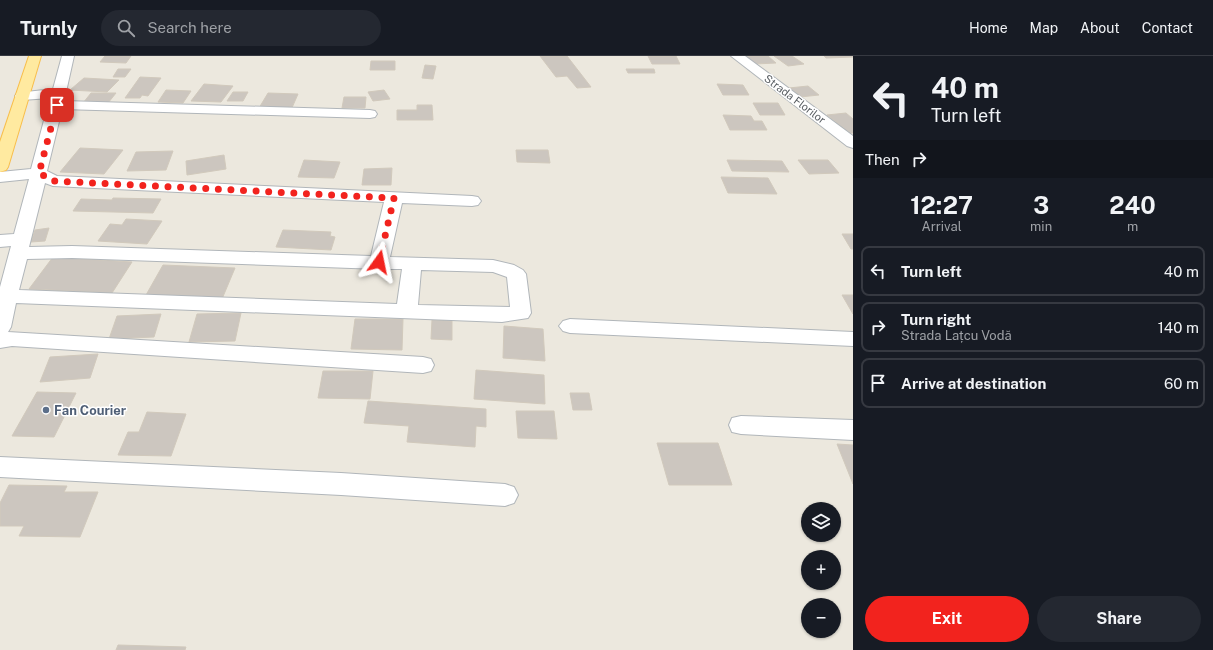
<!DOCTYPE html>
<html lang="en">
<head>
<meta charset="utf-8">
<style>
  :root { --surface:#171b24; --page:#242831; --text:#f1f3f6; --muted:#9ea1a6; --line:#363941; --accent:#f2231e }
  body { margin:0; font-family:"Public Sans",sans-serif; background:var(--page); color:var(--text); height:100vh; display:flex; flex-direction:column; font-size:15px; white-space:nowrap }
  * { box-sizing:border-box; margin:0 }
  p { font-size:13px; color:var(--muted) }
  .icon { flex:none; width:22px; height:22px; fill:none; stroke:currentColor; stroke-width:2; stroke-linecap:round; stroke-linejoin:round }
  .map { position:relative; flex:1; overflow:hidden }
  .drawer { display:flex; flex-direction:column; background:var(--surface); width:360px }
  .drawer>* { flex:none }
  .top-card { background:#171b24; color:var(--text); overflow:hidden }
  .tools { position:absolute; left:801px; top:446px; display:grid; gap:8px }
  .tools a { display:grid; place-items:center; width:40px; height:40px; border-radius:50%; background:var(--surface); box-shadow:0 1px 3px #0004; font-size:20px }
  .pin { position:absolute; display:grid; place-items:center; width:34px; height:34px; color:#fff; margin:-17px; border-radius:8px; box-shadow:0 2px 6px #0006 }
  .me { position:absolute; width:44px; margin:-22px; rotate:12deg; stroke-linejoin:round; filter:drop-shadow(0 0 3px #0008) }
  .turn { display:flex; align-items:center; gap:14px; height:84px; padding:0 12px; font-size:18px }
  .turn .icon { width:52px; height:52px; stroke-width:2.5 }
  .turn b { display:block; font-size:28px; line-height:34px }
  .then { display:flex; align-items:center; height:38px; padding:0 12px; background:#0003; gap:8px; font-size:15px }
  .eta { display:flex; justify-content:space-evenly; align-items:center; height:68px; text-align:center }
  .eta b { font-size:24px; font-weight:700; line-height:28px }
  .primary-button { display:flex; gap:8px; margin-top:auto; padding:8px 12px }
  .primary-button a { flex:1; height:46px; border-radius:24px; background:var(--accent); color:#fff; font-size:16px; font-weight:700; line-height:46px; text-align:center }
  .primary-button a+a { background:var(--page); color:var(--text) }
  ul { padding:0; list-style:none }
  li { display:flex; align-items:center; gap:12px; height:50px; margin:0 8px 6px; padding:0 4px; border:2px solid var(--line); border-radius:8px }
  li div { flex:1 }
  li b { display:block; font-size:15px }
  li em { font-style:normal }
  header { display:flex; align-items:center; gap:24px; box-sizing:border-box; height:56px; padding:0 20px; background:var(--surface); border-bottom:1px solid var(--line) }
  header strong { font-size:19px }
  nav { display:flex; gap:22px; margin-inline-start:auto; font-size:14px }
  .search { width:280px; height:36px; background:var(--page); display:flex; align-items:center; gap:10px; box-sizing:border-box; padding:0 14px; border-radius:22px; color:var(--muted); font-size:15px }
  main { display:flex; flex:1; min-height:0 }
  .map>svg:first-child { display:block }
  .building { fill:#ccc6bf; stroke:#d1c9bc }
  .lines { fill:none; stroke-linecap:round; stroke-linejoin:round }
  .minor-casing { stroke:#b1b6ba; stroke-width:2 }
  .major-casing { stroke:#f8be4b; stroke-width:2 }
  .minor { fill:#fff; fill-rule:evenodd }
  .major { fill:#ffeaa0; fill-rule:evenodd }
  .route { stroke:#f2231e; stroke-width:7; stroke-dasharray:0 12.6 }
  .service-dot { fill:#5c6f8a; stroke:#fff; stroke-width:1.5 }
  .labels { text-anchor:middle; stroke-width:3; stroke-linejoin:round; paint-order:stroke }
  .far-street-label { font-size:11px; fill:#575c61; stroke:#fff }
  .service-label { font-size:13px; font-weight:bold; fill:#4e5e75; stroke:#fff; text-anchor:start }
</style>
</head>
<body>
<header>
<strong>Turnly</strong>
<div class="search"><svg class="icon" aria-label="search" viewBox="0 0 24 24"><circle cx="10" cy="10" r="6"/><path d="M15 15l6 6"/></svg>Search here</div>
<nav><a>Home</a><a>Map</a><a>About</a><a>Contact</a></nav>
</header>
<main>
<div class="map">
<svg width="853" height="594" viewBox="0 0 853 594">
  <rect width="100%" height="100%" fill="#ece8de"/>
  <path class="building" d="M105,0H131L126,7L100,6Z
    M540,0H567L591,31L577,32L567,20L556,21Z
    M648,0H676L680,8H652Z
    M746,0H768L776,7L755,8Z
    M774,0H792L804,8L788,10Z
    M824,0H852L853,1L826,2Z
    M371,5H395V14H370Z
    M425,9L436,10L433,23L422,22Z
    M118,13H131L125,21H113Z
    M626,13H654L655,17H628Z
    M140,21L161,22L148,40L142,39L140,42H125Z
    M84,22L119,24L107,36L70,34Z
    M204,28L233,30L221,46L191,45Z
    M717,28L743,29L749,39H723Z
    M808,30L819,39L800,41L789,32Z
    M166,34L191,35L183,47L158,46Z
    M384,34L390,43L373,45L368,36Z
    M233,36H248L243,45H227Z
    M91,37H116L108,47H83Z
    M268,37L298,38L291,54L259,52Z
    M344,41H366L365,52H342Z
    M753,47H778L785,59H760Z
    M417,49H432L433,64H397V54H417Z
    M846,57L853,63V77H850L827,59Z
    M723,59L751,60L754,65H762L767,74H730Z
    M80,92L123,94L104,118L60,116Z
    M516,94H548L550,107L517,106Z
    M173,95L166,114L127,115L136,96Z
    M224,99L226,113L187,119L186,105Z
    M304,104L340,106L334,122L298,121Z
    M727,104L782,105L789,116L732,115Z
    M798,104H828L839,117L809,118Z
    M392,112L391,129H362L364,113Z
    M721,121L768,122L777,138L728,137Z
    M113,142L161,143L153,157L73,155L81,143L112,144Z
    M126,163L162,165L147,188L98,185L110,168L122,169Z
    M49,172L45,185L31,186L35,174Z
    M283,174L331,176L330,180L335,181L331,194L276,191Z
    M842,178H853V193H851Z
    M53,201L132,206L112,237L29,233Z
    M163,209L235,212L222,243L146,239Z
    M842,239H853V258Z
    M241,257L235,285L189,286L197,258Z
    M161,258L154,281L109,283L117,260Z
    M355,263H403L402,294L351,293Z
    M432,264L452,265V284L431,283Z
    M504,270L543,273L545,305L503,302Z
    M98,298L90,322L40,326L50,301Z
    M476,314L544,319L545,348L474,343Z
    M323,315H373L370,343L318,342Z
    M37,336L76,337L54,381L12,380Z
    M570,337H589L592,354H573Z
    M368,345L486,353V371L476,370L475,391L407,386L409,370L364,367Z
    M516,355H554L557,383L518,382Z
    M147,356L186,358L171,400L118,399L128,376H139Z
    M657,387H718L732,429H669Z
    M837,388L853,389V428Z
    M9,429L67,430L64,436H98L80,481L19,480L24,470H0V447Z
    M118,589L186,591L185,594H116Z"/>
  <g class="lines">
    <defs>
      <path id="minor" d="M62,0H74L66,36L67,37L64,45L370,54L375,55L377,58L375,61L370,62L62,53L47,115L57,120L472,140L478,141L481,145L478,149L472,150L402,147L390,201L493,204L514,209L523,214L526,218L531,257L528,262L502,266L16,247L11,271L8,276L423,301L431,303L434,309L431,315L423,317L12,290L0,292V231L11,190L0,191V179L14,178L29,123L0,126V116L31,113L50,42L22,44L17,43L15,40L17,37L53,33ZM45,127L53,130L384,146L371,200L72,190L29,191ZM72,202L379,213H402L397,248L19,234L27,203ZM421,214L493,216L507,221L510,251L418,249Z
        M731,0H745L853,80V92L847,90Z
        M570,263L853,276V290L570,277L563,275L559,270L563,265Z
        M741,360L853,364V384L741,378L732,376L729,369L732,362Z
        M0,401L341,417L505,428L514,431L518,439L514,447L505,450L341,439L0,421Z"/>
      <path id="major" d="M29,0H41L8,111L6,114L0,116V86Z"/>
    </defs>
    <use href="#minor" class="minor-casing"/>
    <use href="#major" class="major-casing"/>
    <use href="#minor" class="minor"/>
    <use href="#major" class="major"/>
  </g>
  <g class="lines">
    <path class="route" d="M57,49L39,117L53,125L394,142L379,206"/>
  </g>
  <circle class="service-dot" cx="46" cy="354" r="4"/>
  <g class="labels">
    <g class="far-street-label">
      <text transform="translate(795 43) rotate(37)" y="4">Strada Florilor</text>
    </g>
    <g class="service-label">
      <text x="54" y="359">Fan Courier</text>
    </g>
  </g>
</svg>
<div class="tools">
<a><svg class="icon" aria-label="layers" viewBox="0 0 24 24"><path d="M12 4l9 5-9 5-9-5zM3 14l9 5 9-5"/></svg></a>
<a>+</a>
<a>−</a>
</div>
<div class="pin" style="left:57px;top:49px;background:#d93025"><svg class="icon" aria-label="arrive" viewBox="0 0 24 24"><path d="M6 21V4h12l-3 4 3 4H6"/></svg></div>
<svg class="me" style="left:379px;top:206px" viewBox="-20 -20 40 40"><path d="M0-17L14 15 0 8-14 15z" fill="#f2231e" stroke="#fff" stroke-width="4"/></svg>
</div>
<section class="drawer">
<div class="top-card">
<div class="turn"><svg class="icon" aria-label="left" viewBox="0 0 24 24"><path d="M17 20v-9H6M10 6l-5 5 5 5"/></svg><div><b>40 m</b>Turn left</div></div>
<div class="then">Then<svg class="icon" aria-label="right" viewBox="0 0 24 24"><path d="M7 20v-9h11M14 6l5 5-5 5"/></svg></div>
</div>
<div class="eta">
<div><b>12:27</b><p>Arrival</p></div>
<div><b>3</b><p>min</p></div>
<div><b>240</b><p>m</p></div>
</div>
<ul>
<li><svg class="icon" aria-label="left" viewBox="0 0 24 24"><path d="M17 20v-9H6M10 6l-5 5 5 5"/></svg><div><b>Turn left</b></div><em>40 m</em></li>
<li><svg class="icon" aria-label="right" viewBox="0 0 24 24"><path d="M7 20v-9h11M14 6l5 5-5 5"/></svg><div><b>Turn right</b><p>Strada Lațcu Vodă</p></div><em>140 m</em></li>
<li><svg class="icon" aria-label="arrive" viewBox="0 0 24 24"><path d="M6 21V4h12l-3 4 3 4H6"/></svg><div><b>Arrive at destination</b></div><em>60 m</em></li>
</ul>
<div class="primary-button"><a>Exit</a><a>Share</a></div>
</section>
</main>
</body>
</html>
